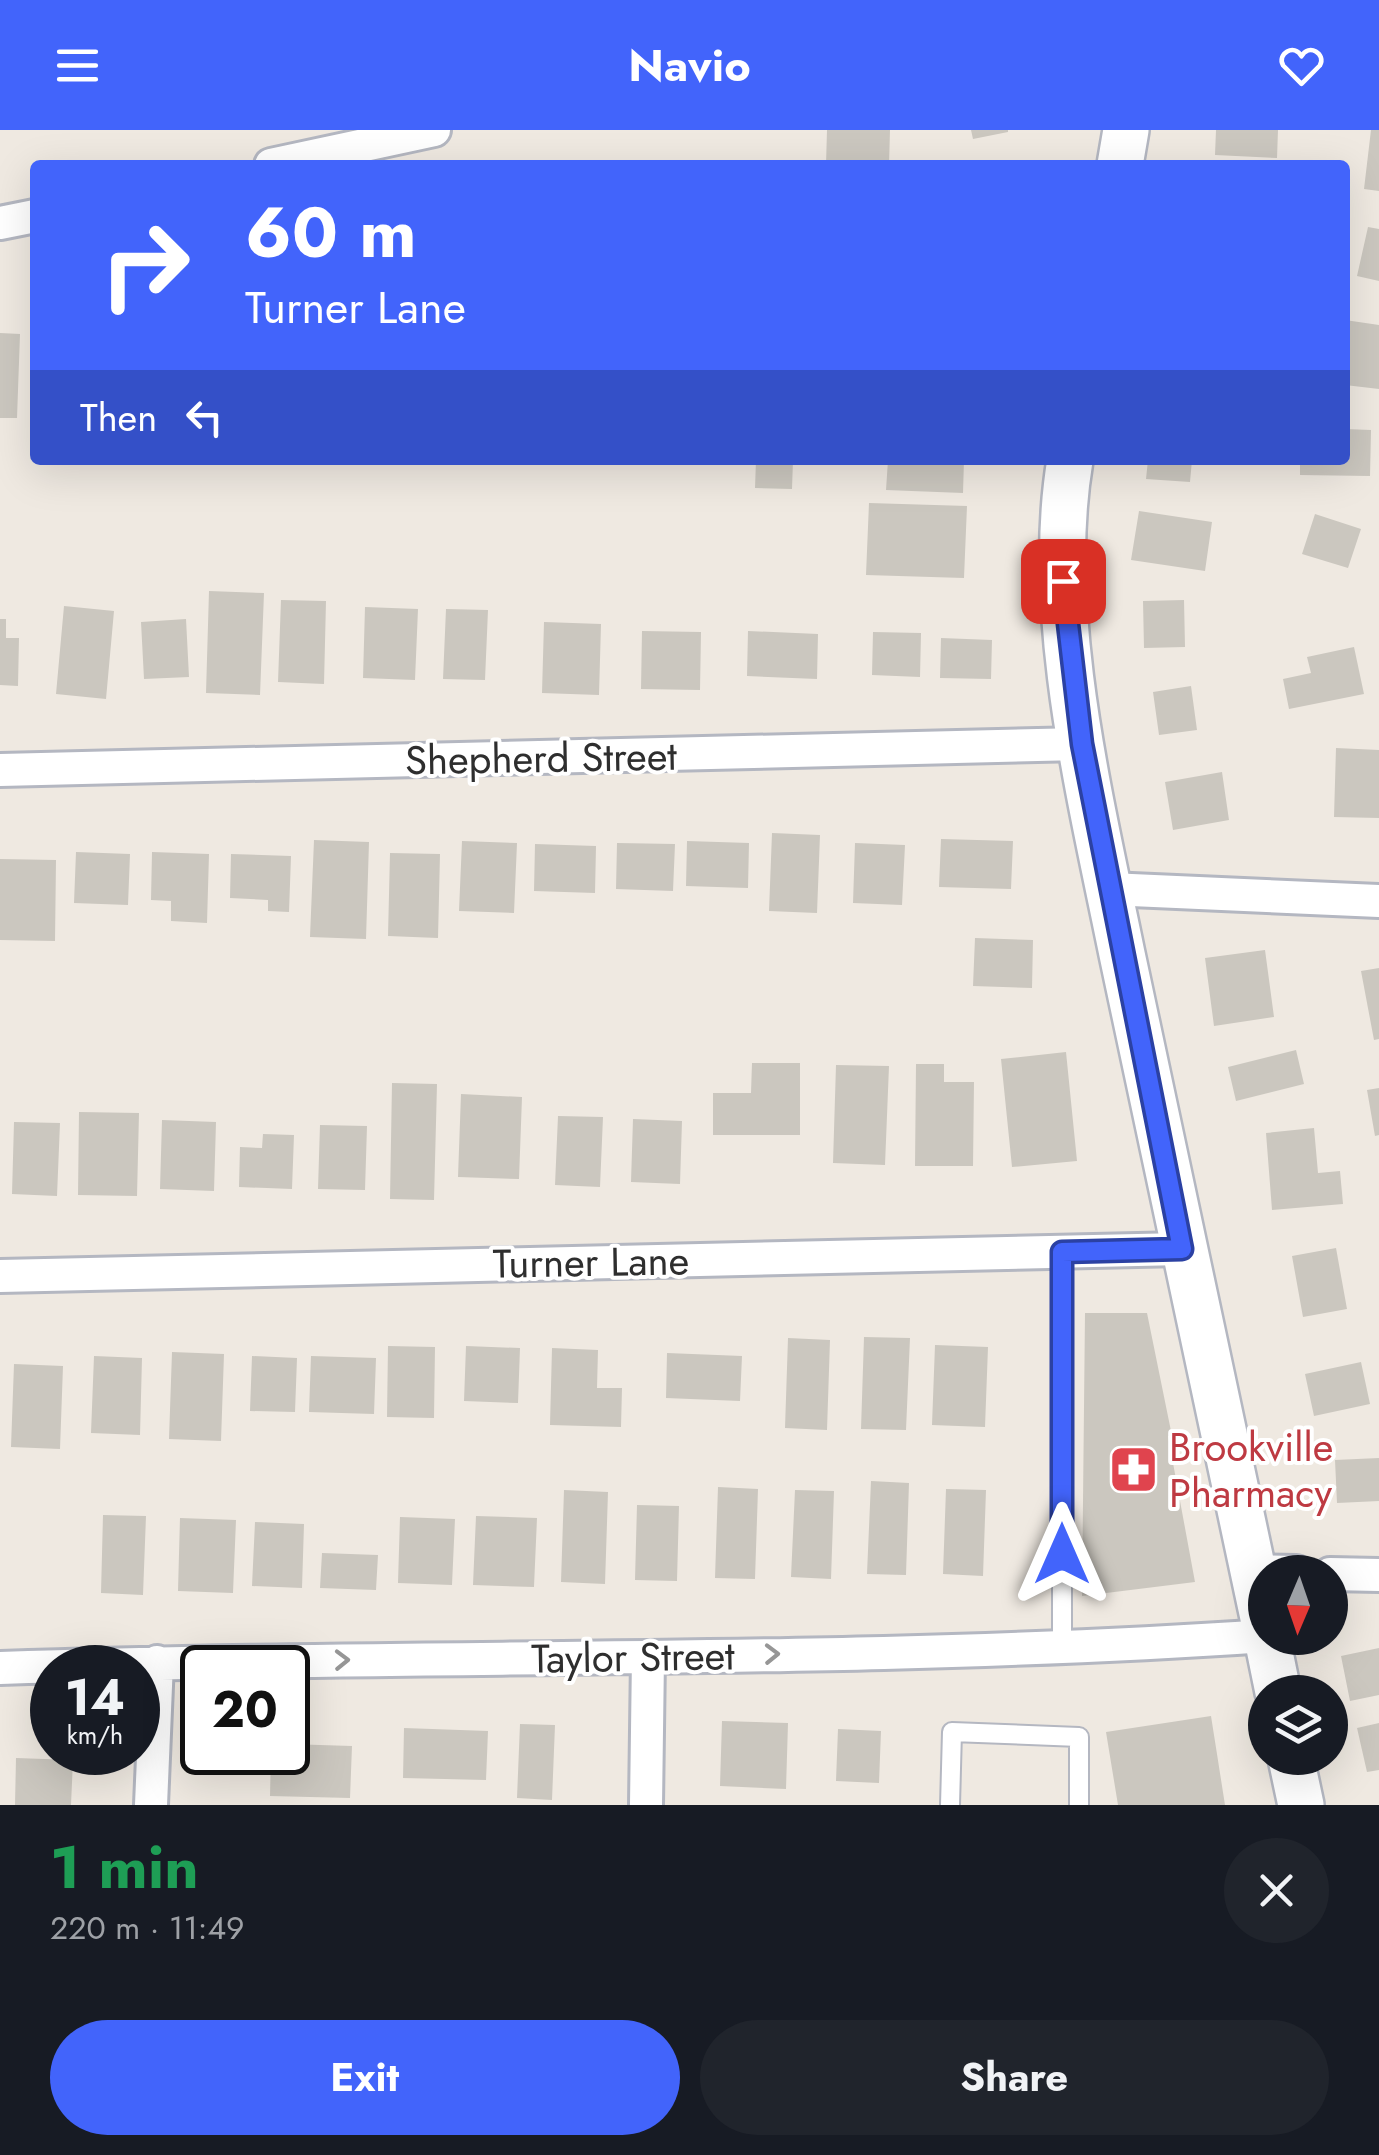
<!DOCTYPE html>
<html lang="en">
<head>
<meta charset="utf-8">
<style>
  :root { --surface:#171b24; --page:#20242c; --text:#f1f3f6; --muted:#9ea1a6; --accent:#4264fb }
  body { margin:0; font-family:Jost,sans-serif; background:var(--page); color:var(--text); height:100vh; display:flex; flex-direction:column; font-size:38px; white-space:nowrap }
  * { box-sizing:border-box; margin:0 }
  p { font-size:32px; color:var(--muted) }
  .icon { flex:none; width:55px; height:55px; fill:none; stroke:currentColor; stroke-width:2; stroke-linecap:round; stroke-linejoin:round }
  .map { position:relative; height:1675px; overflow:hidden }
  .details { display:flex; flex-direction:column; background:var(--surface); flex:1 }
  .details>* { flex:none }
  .hud { position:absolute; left:30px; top:30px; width:1320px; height:305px; border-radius:10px; box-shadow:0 10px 40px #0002; background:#4264fb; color:#fff; overflow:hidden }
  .needle { width:65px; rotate:182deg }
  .tools { position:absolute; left:1248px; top:1425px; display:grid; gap:20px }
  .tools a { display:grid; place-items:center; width:100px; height:100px; border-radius:50%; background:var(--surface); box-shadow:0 10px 40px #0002; font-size:50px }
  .speed { position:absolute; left:30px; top:1515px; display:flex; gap:20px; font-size:50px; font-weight:700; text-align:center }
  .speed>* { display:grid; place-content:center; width:130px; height:130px; border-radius:50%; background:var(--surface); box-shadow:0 10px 40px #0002; line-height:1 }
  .speed small { font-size:25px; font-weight:400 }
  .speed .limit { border:5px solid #111; border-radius:15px; background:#fff; color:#111 }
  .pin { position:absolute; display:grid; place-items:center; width:85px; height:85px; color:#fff; margin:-42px; border-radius:20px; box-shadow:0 5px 15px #0006 }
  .me { position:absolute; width:110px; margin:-55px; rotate:0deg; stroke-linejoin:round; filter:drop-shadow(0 0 8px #0008) }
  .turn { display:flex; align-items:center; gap:35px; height:210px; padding:0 50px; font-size:45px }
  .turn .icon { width:130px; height:130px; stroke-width:2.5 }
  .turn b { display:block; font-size:70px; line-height:85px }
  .then { display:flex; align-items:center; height:95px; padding:0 50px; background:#0003; gap:20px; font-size:38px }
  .round { display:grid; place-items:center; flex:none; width:105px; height:105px; border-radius:52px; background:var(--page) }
  .overview { display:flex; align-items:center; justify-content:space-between; height:170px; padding:0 50px }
  h1 { font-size:60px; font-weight:700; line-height:75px; color:#1e9e55 }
  .button { display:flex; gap:20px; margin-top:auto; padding:20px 50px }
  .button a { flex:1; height:115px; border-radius:60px; background:var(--accent); color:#fff; font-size:40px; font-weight:700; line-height:115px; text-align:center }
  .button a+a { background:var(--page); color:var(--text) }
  header { display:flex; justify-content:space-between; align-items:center; height:130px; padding:0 50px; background:var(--accent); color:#fff; font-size:45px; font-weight:700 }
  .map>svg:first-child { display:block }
  .building { fill:#cbc7bf }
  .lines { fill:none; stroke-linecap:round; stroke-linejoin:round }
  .service-casing { stroke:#b4b7c1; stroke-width:22 }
  .minor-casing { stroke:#b4b7c1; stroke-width:38 }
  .secondary-casing { stroke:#b4b7c1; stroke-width:50 }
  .service { stroke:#fff; stroke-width:18 }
  .minor { stroke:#fff; stroke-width:32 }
  .secondary { stroke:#fff; stroke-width:45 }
  .oneway { stroke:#969696 }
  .route-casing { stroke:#2b41a3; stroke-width:25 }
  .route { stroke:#4264fb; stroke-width:18 }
  .labels { text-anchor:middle; stroke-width:8; stroke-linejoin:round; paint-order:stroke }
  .street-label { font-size:40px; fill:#2e2e2e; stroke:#fff }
  .health-label { font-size:40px; fill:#be3a42; stroke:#fff; text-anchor:start }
</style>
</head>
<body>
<header><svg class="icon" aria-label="menu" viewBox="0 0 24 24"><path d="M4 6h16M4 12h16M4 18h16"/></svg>Navio<svg class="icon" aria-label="heart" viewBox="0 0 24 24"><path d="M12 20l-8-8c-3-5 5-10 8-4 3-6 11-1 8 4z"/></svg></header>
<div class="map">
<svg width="1379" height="1675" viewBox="0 0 1379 1675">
  <rect width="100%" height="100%" fill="#efe9e1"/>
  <path class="building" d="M827,0H890L889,35H826Z
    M971,0H1008V2L973,9Z
    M1216,0H1278L1277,28L1215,25Z
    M1371,0H1379V61L1364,59Z
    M1368,97L1379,99V151L1357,146Z
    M1345,190L1379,195V259L1345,255Z
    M0,203L20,204L17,288H0Z
    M1345,299L1371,300L1370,346L1300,345V330H1345Z
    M756,330H793L792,359L755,358Z
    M888,330H964L963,363L886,360Z
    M1148,330H1192L1190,352L1146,349Z
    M869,373L967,376L964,448L866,445Z
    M1139,381L1212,392L1205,441L1131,430Z
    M1315,384L1361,399L1348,438L1302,424Z
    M209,461L264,463L260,565L206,563Z
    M281,470L326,471L324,554L278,552Z
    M1184,470L1185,517L1144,518L1143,471Z
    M64,476L114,481L106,569L56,564Z
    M365,477L418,479L415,550L363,548Z
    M446,479L488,480L485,550L443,549Z
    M0,489H6V508H19L18,556L0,555Z
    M186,489L189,547L144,549L141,492Z
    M544,492L601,494L599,565L542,563Z
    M642,501L701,502L700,560L641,559Z
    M748,501L818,504L817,549L747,546Z
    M873,502L921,503L920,547L872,545Z
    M941,508L992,510L991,549L940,548Z
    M1354,517L1364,564L1289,579L1283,549L1311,543L1307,527Z
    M1191,556L1197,600L1159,605L1153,562Z
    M1336,618L1379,620V688L1334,687Z
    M1222,642L1229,690L1173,700L1165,652Z
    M772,703L820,705L817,783L769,781Z
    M941,709L1013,711L1011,759L939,757Z
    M314,710L369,712L366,809L310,807Z
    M462,711L517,713L514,783L459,781Z
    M687,711L749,713L748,758L686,756Z
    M617,713L675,714L673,761L616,759Z
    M855,713L905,715L902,775L853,773Z
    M535,714L596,716L595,763L534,761Z
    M76,722L130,724L128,775L74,773Z
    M152,722L209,724L207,793L171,791V771L151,770Z
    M390,723L440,724L438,808L388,806Z
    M231,724L291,726L289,782L268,781V770L230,768Z
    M0,729L56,730L55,811L0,810Z
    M975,808L1033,810L1032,858L973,856Z
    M1265,820L1274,887L1214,896L1205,828Z
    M1379,838V909L1374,910L1361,841Z
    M1296,920L1304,954L1236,971L1228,937Z
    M1066,922L1077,1031L1012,1037L1001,929Z
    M752,933H800V1005H713V963H751Z
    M916,934H944V952H974L973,1036H915Z
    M836,935L889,936L885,1035L833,1033Z
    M392,953L437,954L434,1070L390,1069Z
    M1379,958V1005L1375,1006L1367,960Z
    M461,964L522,967L519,1049L458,1047Z
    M79,982L139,983L137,1066L78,1065Z
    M558,986L603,987L600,1057L555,1055Z
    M633,989L682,991L680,1054L631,1052Z
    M162,990L216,992L214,1061L160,1059Z
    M14,992L60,993L57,1066L12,1064Z
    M320,995L367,996L365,1060L318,1059Z
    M1314,998L1318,1043L1340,1041L1343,1074L1272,1080L1266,1003Z
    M263,1004L294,1005L292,1059L239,1057L240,1017L262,1018Z
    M1336,1118L1347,1179L1303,1187L1292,1126Z
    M1085,1183H1147L1172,1306H1168L1195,1452L1082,1466Z
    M864,1207L910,1208L906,1300L861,1299Z
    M788,1208L830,1210L827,1300L785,1298Z
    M935,1215L988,1217L985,1297L932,1295Z
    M388,1216L435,1217L434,1288L387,1287Z
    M466,1216L520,1218L518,1273L464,1271Z
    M552,1218L598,1220L597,1258H622L621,1297L550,1295Z
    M172,1222L224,1224L221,1311L169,1309Z
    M667,1223L742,1226L740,1271L666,1268Z
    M94,1226L142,1228L140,1305L91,1303Z
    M252,1226L297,1228L295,1282L250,1281Z
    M311,1226L376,1228L374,1284L309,1282Z
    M1361,1232L1370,1274L1314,1286L1305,1244Z
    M14,1234L63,1236L60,1319L11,1317Z
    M1379,1328V1371L1337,1373L1335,1330Z
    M871,1351L909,1353L906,1445L867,1444Z
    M718,1357L758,1359L755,1449L715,1448Z
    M946,1359L986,1360L983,1446L943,1444Z
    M564,1360L608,1362L605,1454L561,1452Z
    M795,1360L834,1361L831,1449L791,1447Z
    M637,1375L679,1376L677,1451L635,1450Z
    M103,1385L146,1386L143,1465L101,1463Z
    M476,1386L537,1388L534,1457L473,1455Z
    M400,1387L455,1389L452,1455L398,1453Z
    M180,1388L236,1390L233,1463L178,1461Z
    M255,1392L304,1394L302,1458L252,1456Z
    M322,1423L378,1425L376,1460L320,1458Z
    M1379,1518V1565L1350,1571L1341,1526Z
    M1211,1586L1225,1675H1118L1106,1602Z
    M722,1591L788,1593L786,1659L720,1656Z
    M1379,1593V1640L1367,1642L1357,1598Z
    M520,1594L555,1595L552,1670L517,1668Z
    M404,1598L488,1601L486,1650L403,1648Z
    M838,1599L881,1601L879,1653L836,1651Z
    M288,1614L352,1616L350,1668L270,1666L271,1622H288Z
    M16,1628L73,1630L71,1675H15Z"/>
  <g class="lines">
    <defs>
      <path id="service" d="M1062,1517V1122
        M950,1675L952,1602L1079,1607V1675"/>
      <path id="minor" d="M271,35L434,0
        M0,93L35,86
        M0,640L1081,614
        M1109,759L1379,771
        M0,1146L1182,1119
        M1253,1441L1296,1442
        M1330,1444L1379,1445
        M0,1538C421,1523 844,1535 1265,1506
        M151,1675L157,1532
        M646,1675L648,1527"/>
      <path id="secondary" d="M1120,35L1126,0
        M1070,330C1044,484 1091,671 1122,824C1168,1049 1218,1273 1265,1497
        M1267,1508L1278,1562
        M1291,1628L1301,1675"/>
    </defs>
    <use href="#service" class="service-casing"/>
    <use href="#minor" class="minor-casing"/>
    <use href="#secondary" class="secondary-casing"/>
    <use href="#service" class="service"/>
    <use href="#minor" class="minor"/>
    <use href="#secondary" class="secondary"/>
  </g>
  <defs><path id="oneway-chevron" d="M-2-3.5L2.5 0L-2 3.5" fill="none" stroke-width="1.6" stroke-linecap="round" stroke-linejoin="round" transform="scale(2.5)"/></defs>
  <g class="oneway">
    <use href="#oneway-chevron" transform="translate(772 1524) rotate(-1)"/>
    <use href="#oneway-chevron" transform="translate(342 1530) rotate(-1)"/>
  </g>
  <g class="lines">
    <defs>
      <path id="route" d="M1062,1424V1122L1182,1119L1082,614L1063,451"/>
    </defs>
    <use href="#route" class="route-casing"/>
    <use href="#route" class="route"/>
  </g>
  <defs>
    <symbol id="pharmacy-square" viewBox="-11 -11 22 22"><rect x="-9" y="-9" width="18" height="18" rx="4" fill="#e0444e" stroke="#fff"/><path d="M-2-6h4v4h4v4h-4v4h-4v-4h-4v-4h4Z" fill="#fff"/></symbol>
  </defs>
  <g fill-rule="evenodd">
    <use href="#pharmacy-square" x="1106" y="1312" width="55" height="55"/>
  </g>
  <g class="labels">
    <g class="street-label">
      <text transform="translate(541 628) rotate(-1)" y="14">Shepherd Street</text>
      <text transform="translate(591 1132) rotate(-1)" y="14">Turner Lane</text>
      <text transform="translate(633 1527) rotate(-1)" y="14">Taylor Street</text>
    </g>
    <g class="health-label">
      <text x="1169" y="1331">Brookville<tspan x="1169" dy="46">Pharmacy</tspan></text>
    </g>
  </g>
</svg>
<div class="tools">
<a><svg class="needle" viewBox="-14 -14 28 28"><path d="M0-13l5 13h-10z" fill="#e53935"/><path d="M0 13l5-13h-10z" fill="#9ea1a6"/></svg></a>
<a><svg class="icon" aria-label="layers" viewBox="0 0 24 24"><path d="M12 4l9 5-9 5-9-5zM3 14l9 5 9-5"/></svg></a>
</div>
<div class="speed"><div>14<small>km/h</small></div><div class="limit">20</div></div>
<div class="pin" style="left:1063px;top:451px;background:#d93025"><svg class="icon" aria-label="arrive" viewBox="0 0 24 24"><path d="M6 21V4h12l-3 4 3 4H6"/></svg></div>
<svg class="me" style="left:1062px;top:1424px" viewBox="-20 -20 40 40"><path d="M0-17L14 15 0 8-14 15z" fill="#4264fb" stroke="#fff" stroke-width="4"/></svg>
<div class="hud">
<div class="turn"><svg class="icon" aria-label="right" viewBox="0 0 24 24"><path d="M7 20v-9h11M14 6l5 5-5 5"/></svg><div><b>60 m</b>Turner Lane</div></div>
<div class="then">Then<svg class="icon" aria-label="left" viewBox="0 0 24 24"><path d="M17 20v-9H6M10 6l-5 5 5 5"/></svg></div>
</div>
</div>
<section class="details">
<div class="overview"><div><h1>1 min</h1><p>220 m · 11:49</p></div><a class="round"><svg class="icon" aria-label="close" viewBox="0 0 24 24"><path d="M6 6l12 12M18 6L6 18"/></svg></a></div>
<div class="button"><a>Exit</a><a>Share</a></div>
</section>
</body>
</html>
